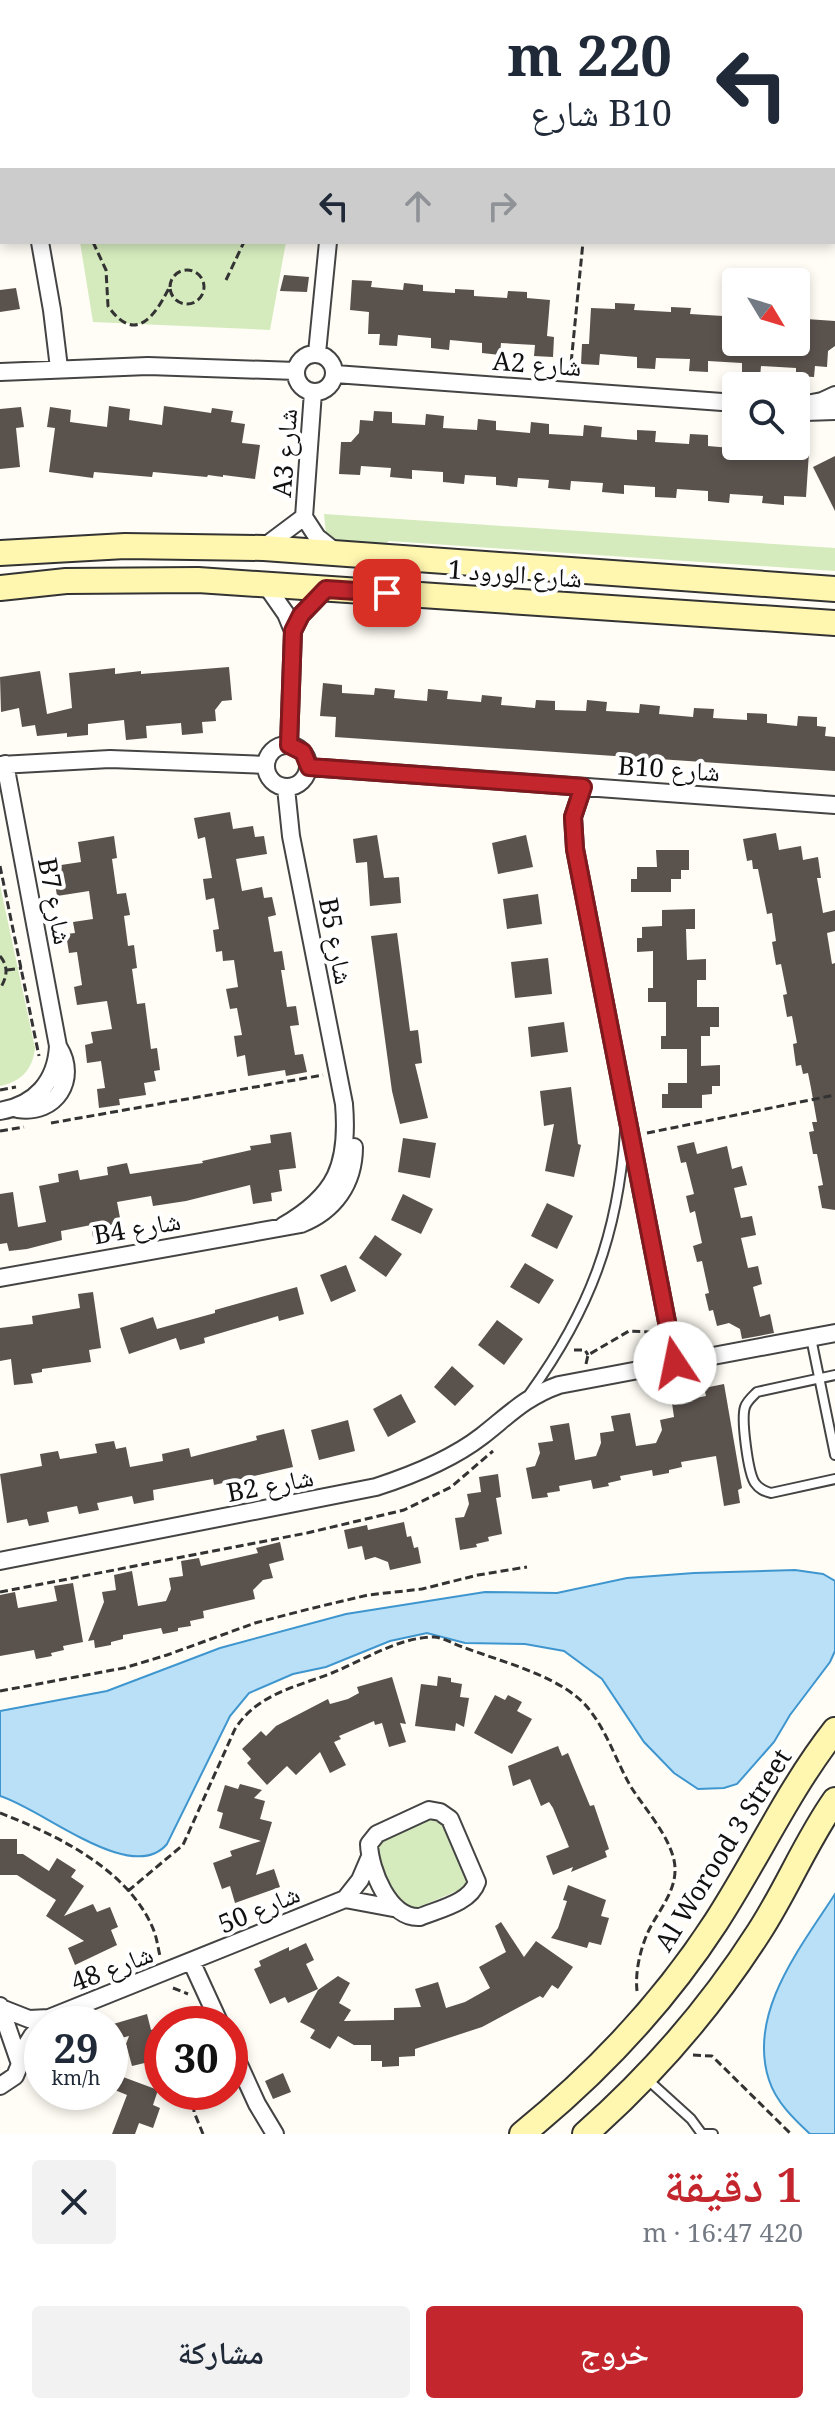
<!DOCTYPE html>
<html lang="ar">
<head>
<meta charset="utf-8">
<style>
  :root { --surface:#fff; --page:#f2f2f3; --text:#1f2937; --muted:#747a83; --accent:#c4262e }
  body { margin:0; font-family:"Noto Serif","Noto Naskh Arabic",serif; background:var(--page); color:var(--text); direction:rtl; height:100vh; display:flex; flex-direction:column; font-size:30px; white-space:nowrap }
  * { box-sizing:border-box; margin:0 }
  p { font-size:26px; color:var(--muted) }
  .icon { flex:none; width:44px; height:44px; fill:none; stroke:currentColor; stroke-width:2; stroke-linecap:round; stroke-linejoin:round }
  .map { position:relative; height:2134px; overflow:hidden; direction:ltr }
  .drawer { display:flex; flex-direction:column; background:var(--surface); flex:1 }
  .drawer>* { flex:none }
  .banner { position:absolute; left:0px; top:0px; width:836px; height:244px; box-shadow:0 4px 12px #0003; direction:rtl; background:#fff; color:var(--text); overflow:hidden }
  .needle { width:52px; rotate:128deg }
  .buttons { position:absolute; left:722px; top:268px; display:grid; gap:16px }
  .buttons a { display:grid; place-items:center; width:88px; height:88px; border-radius:8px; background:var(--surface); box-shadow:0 4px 12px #0003; font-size:40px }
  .speed { position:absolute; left:24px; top:2006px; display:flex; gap:16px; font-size:40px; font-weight:700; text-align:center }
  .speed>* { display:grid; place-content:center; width:104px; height:104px; border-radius:50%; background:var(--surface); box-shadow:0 4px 12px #0003; line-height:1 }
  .speed small { font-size:20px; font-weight:400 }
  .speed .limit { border:12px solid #d22; background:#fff; color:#111 }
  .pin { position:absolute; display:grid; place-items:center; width:68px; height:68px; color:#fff; margin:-34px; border-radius:16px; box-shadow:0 4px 12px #0006 }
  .me { position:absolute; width:88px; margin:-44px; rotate:349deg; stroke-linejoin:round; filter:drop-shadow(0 0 6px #0008) }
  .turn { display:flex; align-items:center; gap:28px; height:168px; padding:0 32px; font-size:36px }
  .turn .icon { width:104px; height:104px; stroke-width:2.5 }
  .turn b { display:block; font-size:56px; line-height:68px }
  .lanes { display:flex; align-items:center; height:76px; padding:0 32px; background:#0003; justify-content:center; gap:40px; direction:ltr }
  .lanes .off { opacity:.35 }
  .round { display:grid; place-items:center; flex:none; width:84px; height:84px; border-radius:8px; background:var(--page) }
  .head { display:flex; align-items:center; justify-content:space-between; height:136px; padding:0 32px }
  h1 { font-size:48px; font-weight:600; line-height:60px; color:var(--accent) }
  .cta { display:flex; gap:16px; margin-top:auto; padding:16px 32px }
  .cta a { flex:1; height:92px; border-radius:8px; background:var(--accent); color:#fff; font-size:32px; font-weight:600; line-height:92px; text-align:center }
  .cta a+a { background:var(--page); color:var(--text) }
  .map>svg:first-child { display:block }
  .green { fill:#d5ebbd }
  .water { fill:#b9e0f7; stroke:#3f96cf; stroke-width:2 }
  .building { fill:#5a524d }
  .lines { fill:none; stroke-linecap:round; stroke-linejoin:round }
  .lane-casing { stroke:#444; stroke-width:12 }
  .street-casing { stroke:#444; stroke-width:20 }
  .secondary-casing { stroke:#333; stroke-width:28 }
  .path { stroke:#333; stroke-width:3; stroke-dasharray:8 4; stroke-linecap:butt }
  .lane { stroke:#fff; stroke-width:8 }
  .street { stroke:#fff; stroke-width:16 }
  .secondary { stroke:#fff6b0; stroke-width:24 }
  .route-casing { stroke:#7f191e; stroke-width:20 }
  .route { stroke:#c4262e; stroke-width:14 }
  .labels { text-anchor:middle; stroke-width:8; stroke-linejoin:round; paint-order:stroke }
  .street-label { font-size:26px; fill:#111; stroke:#fff }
</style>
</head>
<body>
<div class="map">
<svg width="835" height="2134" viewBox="0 0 835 2134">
  <rect width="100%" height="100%" fill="#fffdf5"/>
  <path class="green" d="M80,242H286L270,330L93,322Z
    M324,514L835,548V571L389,541L384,545L344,543L326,535Z
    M0,885L35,1048C33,1069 21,1082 0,1086Z
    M428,1819L441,1822L446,1826L468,1880L459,1890L410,1911L397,1903L376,1858C376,1849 377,1845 384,1840Z"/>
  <path class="water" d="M795,1570L823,1574L835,1581V1651L830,1662L790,1715L774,1742L737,1784L724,1788L698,1789L674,1773L644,1742L602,1679L564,1651L525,1644L465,1643L427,1633L390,1641L326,1667L293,1674L249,1693L230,1716L167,1844C132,1886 43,1809 0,1796V1711L107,1691L220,1648L346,1614L485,1592L557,1593L627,1578L694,1573Z
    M835,1894V2134H810C794,2119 776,2102 769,2080C747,2013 801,1947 835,1894Z"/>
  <path class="building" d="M284,275L309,277L307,292L280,291Z
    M352,280L372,281L371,287L403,290L404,283L423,285V291L455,293V289L474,290V296L507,298L508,291L527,292V298L550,300L547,336L554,337L553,357L534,356L535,345L501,343L500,355L482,353V343L450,340L449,350L431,348V338L398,335L397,346L379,345L380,334H368L369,312L350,310Z
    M16,288L20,309L0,312V290Z
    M726,288L736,289V342H805L806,319L835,321V346L828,351L827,367L815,366L814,377L796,376V368L761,366L760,377L742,376V363L708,361V372L689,371L690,359L656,358L655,369L637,368V357L600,354L599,365L581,364L582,344H589L591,308L615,309V303L635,304L634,310L671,312V307L691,308L690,314L723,316Z
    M109,406L130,409L129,420L162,425L164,406L211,413L212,408L233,411L231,422L245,424L242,443L260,445L255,479L223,475V477L208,475L207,477L153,472L152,477L94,472L93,478L49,472L55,428L47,427L50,407L71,410L70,422L107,427Z
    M21,407L24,427L16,428L20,467L0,469V409Z
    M374,411L392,412V423L425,425L426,414L444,416L443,428L477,430L478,419L496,421V430L530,433L531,422L549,424V434L583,436L584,425L602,427L601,437L637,440V430L656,431L655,442L689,444L690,434L708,435V446L742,449L743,446H761V449L809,452L806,497L784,496V505L762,503L763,496L730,494L729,503L708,501V491L677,489L676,498L655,497V487L624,485V494L602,492L603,483L571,481L570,490L548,488L549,480L518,478L517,487L496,485V477L465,475L464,484L443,482V472L412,470V479L390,477L391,468L361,466L360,475L339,474L341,442H351L359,433L360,420L373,421Z
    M835,456V511L813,467Z
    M229,667L232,700L222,701L215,710L216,721L202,722L203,733L182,735L181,723L146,726L147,738L126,740L124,720L88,724V735L67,737V733L37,736L35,725L22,727L19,708L1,712L0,677L40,671L47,714L72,708L69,673L115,668V674L141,671V674Z
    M323,683L342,685V693L374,695L375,688L395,690L394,698L427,701L428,689L448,691L447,699L481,702L482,695L502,697L501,705L535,708L536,700L555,701V710L586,711L587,700L607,702L606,711L639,713L640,704L660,706L659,714L693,717L694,708L714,709L713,718L747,720V713L767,714V723L797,726L798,716L817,717V726L826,727L825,736L835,737V771L335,737L336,717L320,716Z
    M230,812L233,829L253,826L255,837L264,836L267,854L236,859L242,891L262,887L264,898L272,897L276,915L268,917L274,952L282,951L285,970H281L287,1007L296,1006L299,1025L290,1026L295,1055L303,1054L307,1072L286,1076L285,1070L248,1076L245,1055L237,1057L234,1036L242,1035L237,1008L230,1009L226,989L238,987L234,960L223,961L222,951L216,952L213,930L219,929L214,898L206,900L203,879L212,878L205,837L198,839L194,818Z
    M776,833L779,850L801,846L803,860L818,857L821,878H817L823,913L835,910V931L827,933L832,964L835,963V1210L822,1208L818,1186L823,1185L817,1154H813L809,1132L814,1131L812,1122H817L811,1088L808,1073L803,1074L801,1065L796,1066L793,1044L797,1043L792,1016L787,1017L783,995L787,994L781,964L776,965L772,942L776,941L772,913L767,914L758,869H753L752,860L747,861L743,839Z
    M377,835L384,878L399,877L401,903L370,906L367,862L356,863L353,839Z
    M526,835L533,867L498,874L492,843Z
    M114,836L117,858L112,859L117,894L126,893L130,915L124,916L128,946L134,945L137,968L132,969L137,1004L145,1003L151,1049L157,1048L160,1070L154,1071L156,1081L144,1083L146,1095L119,1099L120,1105L99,1108L97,1089L105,1088L101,1061L87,1063L85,1045L93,1043L91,1032L112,1029L107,1001L77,1005L74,987L82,985L77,952L69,953L66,934L75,933L73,922L93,919L89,891L57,896L54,877L62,876L61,865L81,862L78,842Z
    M656,850H689V870H681V879H671V892H631V879H637V867H657Z
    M538,894L542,924L507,929L503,899Z
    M695,909V929H686L687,960L706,959V980H697V1007H719V1027H710V1036H701V1066L720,1065V1086H712V1094L702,1095V1108H662V1094H668V1083H687V1049H661V1036H666V1002H648V988H653V951L637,952V938H642V927L662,926V910Z
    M397,933L410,1031L418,1030L422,1063L415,1064L428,1118L400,1124L392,1091L371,936Z
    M548,958L552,994L515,998L511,962Z
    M564,1022L568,1052L531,1057L528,1027Z
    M571,1087L578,1144L581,1145L574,1177L545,1171L554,1124L544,1126L540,1091Z
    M291,1132L296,1168L279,1170L282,1191L271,1193L272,1201L253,1204L250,1185L186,1201L153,1206L151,1196L117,1202L121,1223L110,1225L112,1233L93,1237L91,1225L61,1231L62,1240L27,1249L9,1251L7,1243L0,1244V1194L13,1192L18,1227L46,1222L39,1186L59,1182L58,1174L78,1170L80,1180L108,1175L107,1167L127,1163L130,1174L203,1163L202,1161L251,1150L250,1146L271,1143L270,1135Z
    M403,1138L436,1143L430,1178L398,1172Z
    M694,1142L697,1154L727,1146L732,1169L742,1166L747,1185L734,1188L741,1218L752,1216L756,1235L741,1238L748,1268L758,1266L762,1284L753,1287L760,1317L770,1314L774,1333L742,1339L740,1329L729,1323L717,1326L713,1310L709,1311L705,1294L709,1293L702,1261L697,1262L693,1246L702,1243L695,1211L690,1213L686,1196L694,1194L686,1162L681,1163L677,1146Z
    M403,1194L433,1209L421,1234L391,1220Z
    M547,1203L573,1216L557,1249L531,1236Z
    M375,1235L402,1254L386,1277L359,1258Z
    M525,1263L554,1280L539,1304L510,1287Z
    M346,1265L356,1291L331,1302L320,1275Z
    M297,1287L304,1314L279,1321L278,1316L204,1338L205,1343L180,1350L176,1338L129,1354L120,1328L153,1317L157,1329L215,1313V1310Z
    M93,1292L101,1348L89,1350L91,1362L42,1369V1372L31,1374L33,1383L14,1385L11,1359L0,1361V1328L33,1324L32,1316L80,1308L78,1294Z
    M497,1320L523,1339L504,1365L478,1345Z
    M452,1366L474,1386L455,1406L434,1387Z
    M724,1384L742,1488L738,1490L740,1503L724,1506L716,1456L681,1462L682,1467L669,1470V1473L653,1476L652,1470L620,1476L621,1480L608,1483L609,1486L593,1489L591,1480L559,1486L560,1491L547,1493L548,1497L532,1499L526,1468L535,1466L540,1453L538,1443L553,1441L550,1426L569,1423L575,1460L596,1456L601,1443L600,1433L614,1431L611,1416L630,1413L636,1446L656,1443L662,1430L660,1420L674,1417L672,1403L706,1396L704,1388Z
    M401,1394L416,1422L388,1437L373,1409Z
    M348,1420L355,1451L319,1460L311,1430Z
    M284,1429L293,1467L214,1485L213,1479L153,1490L154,1500L134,1504L132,1496L97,1503L99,1510L79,1514L77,1506L47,1512L49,1522L29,1526L27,1519L7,1523L0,1474L42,1466L40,1454L58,1451L60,1459L97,1453L95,1444L114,1441L116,1449L126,1447L130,1467L163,1461L162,1454L189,1448L191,1457L257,1440L256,1436Z
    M498,1474L501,1497L496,1498L502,1534L488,1537L489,1541L476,1544L477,1547L460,1550L455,1518L464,1517L469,1504L467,1494L481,1492L479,1477Z
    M404,1522L407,1537L411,1536L414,1548L418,1547L421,1563L390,1570L388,1562L375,1557L365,1560L362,1546L348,1549L344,1530L367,1525L368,1530Z
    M280,1542L284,1560L269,1564L273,1578L263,1580L253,1590L255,1599L203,1611L204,1618L190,1621L191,1626L178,1628V1631L163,1634L161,1628L123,1635V1639L111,1642V1645L95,1648L94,1640L88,1641L104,1602L102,1592L116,1590L114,1575L132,1571L138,1606L166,1601L171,1589L169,1578L183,1576L181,1561L199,1558L201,1566L258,1553L256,1548Z
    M73,1583L83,1642L63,1646L64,1650L51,1653L52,1656L36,1659L34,1650L0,1656V1595L15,1592L18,1608L57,1601L54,1586Z
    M438,1676L451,1678V1682L462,1684L460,1697L469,1698L464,1727L456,1723L455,1731L415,1726L421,1684L437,1686Z
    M392,1677L406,1724L400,1723L406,1742L389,1747L382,1723L375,1725L374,1721L339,1736L341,1739L334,1742L346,1765L330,1773L320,1752L296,1775L287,1766L267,1785L247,1763L251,1759L242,1749L261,1731L266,1736L276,1726L328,1699L330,1704L348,1699L359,1693L357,1687Z
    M495,1695L505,1700L508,1695L522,1702L517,1711L532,1719L512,1754L474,1733Z
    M558,1746L562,1756L568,1753L590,1806L594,1805L609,1849L605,1851L607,1857L571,1872L573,1867L553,1875L546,1856L569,1847L553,1808L549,1802L541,1806L530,1779L513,1786L508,1766Z
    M240,1784L262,1790L254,1798L265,1801L260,1819L272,1822L256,1875L274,1869L280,1887L235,1903L230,1886L222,1889L213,1863L232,1856L230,1851L261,1841L219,1828L223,1813L217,1811L225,1785L238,1789Z
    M0,1839H17V1854H23L49,1871L57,1858L76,1870L71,1877L84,1886L64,1916L93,1904L97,1912L110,1907L118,1927L111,1930L117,1945L75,1965L68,1948L84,1941L46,1916L56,1900L17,1875H0Z
    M568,1885L606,1900L601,1916L609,1918L601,1945L589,1942L587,1948L551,1938L558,1928L567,1901L563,1900Z
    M501,1922L524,1957L536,1941L573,1967L558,1989L552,1985L543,1998L540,1996L482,2027L415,2049V2056L399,2057V2066L382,2067V2061H371V2045H354L338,2036L330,2049L310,2038L315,2030L300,2022L318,1990L338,1976L350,1983L339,2003L351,2010L344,2021L394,2020V2008L421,2007L415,1989L438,1982L446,2008L465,2002L490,1988L479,1967L506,1952L495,1926Z
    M306,1943L314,1960L306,1964L318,1989L288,2003L285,1997L270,2004L254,1969L261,1966L259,1961L289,1947V1951Z
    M147,2014L151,2030L159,2027L162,2050L151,2053L153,2061L132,2066L126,2044L129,2036L110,2041V2025Z
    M283,2073L291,2092L273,2099L265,2081Z
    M115,2074L158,2090L153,2105L160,2108L153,2128L139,2123L135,2134H112L127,2095L110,2088Z"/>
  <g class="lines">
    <defs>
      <path id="lane" d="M811,1338L835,1455
        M835,1375L757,1392C752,1397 747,1401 745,1407C741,1419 748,1473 755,1483C759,1489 764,1491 771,1493L835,1479
        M530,1393C590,1310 618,1234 625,1132
        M648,2080L691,2119L702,2134
        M704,2134H713"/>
      <path id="street" d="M125,0L140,2
        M0,27L2,38
        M834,138H835
        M40,242L52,310L59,368
        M317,353L328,242
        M296 373a19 19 0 1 1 38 0a19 19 0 1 1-38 0Z
        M0,372L148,366L296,371
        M335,374L736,403
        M313,392L304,517L317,537L336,552
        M796,406L822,401L835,395
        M805,412L835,411
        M264,547L304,517
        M265,584L286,614L293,631L289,745
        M293,631L301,615L326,589
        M266 766a21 21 0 1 1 42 0a21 21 0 1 1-42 0Z
        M0,765L110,759L266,765
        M309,767L835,805
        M583,787L573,817L575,849L675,1363
        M18,1109C56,1115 78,1079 59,1048
        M0,1111C35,1105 56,1082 58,1046L5,764
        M283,1226C337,1195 349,1164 344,1104L291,836L286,788
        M0,1278L301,1224C334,1211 354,1184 354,1147
        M0,1561L376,1487C413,1475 451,1460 482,1436C509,1415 525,1397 559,1385L835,1333
        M429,1810L440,1812L450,1819L477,1882C470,1903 439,1909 420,1917C389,1919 370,1870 369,1844L377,1834Z
        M345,1899L393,1908
        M192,1963L220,2024
        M0,2006L20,2064L15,2076L0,2086
        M1,2008L29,2019L49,2018L345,1899L360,1880L369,1859
        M230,2045L257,2104L275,2134
        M19,2057L32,2036L42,2025"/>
      <path id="secondary" d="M0,553L125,546L264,548L835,589
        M0,588L66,581L198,580L835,623
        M522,2134C596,2074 664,2002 716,1922C757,1859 788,1790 835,1730
        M585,2134C652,2075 711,2007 759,1932C787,1889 806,1841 835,1800"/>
    </defs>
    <use href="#lane" class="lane-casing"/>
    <use href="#street" class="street-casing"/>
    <use href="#secondary" class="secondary-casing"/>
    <path class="path" d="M0,165L2,164
      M93,242L106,270L108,306C135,345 155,316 169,288
      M170 287a17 17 0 1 1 34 0a17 17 0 1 1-34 0Z
      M226,280L244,242
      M570,374L583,242
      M0,866L39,1056
      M0,956C9,967 7,977 0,989
      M7,970L22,968
      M0,1090L16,1087
      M51,1123L323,1075
      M0,1131L24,1127
      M647,1133L835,1095
      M574,1350H585L588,1355
      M586,1364L588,1355L629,1331L653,1332
      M0,1592L307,1533L404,1510L451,1487L493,1451
      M0,1691L124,1668L167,1655L255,1623L309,1609L368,1595L422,1589L478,1575L527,1567
      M0,1813C57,1835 130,1870 154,1931C157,1939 158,1948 160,1956
      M128,1891L183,1845L235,1729C257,1694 296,1687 332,1673C364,1660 399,1637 434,1637C445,1638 453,1644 463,1647C501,1662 567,1677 591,1712C608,1734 617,1763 631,1787C645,1809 668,1834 674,1860C680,1888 659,1909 648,1932C640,1950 635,1972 637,1991
      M173,1988L188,1994
      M693,2055L712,2056L791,2134
      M193,2092L194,2112L203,2134"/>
    <use href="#lane" class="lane"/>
    <use href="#street" class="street"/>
    <use href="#secondary" class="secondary"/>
  </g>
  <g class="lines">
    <defs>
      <path id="route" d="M387,593L326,589L301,615L293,631L289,745L303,752L309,767L583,787L573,817L575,849L675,1363"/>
    </defs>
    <use href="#route" class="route-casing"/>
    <use href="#route" class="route"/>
  </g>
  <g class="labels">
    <g class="street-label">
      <text transform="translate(537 364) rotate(4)" y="9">A2 شارع</text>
      <text transform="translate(285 453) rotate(-86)" y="9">A3 شارع</text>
      <text transform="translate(515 574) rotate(4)" y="9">شارع الورود 1</text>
      <text transform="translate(669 769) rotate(4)" y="9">B10 شارع</text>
      <text transform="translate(55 901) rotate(79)" y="9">B7 شارع</text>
      <text transform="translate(336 941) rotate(79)" y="9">B5 شارع</text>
      <text transform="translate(137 1228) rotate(-10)" y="9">B4 شارع</text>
      <text transform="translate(270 1485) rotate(-11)" y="9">B2 شارع</text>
      <text transform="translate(723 1850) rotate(-58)" y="9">Al Worood 3 Street</text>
      <text transform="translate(259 1909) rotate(-23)" y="9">شارع 50</text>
      <text transform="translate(112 1968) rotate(-21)" y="9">شارع 48</text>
    </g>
  </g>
</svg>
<div class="buttons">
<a><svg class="needle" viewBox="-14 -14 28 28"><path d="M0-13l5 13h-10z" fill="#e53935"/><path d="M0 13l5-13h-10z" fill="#747a83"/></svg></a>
<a><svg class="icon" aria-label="search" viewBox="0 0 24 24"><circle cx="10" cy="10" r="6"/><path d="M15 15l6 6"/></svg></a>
</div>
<div class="speed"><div>29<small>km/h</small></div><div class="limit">30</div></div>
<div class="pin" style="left:387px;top:593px;background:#d93025"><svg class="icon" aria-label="arrive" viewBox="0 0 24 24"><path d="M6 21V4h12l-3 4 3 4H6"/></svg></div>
<svg class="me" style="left:675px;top:1363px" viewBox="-20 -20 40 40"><circle r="19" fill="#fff"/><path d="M0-13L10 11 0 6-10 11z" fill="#c4262e"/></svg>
<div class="banner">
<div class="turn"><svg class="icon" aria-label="left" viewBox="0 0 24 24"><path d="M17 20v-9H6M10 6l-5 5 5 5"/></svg><div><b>220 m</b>B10 شارع</div></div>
<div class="lanes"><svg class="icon" aria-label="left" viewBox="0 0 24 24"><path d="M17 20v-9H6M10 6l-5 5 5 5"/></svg><svg class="icon off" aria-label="ahead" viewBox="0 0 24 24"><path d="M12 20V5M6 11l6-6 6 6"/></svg><svg class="icon off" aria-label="right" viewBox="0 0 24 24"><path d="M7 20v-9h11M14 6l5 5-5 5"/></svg></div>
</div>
</div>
<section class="drawer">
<div class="head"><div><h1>1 دقيقة</h1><p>420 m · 16:47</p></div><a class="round"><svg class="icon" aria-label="close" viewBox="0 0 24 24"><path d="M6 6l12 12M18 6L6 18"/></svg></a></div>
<div class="cta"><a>خروج</a><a>مشاركة</a></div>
</section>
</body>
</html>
